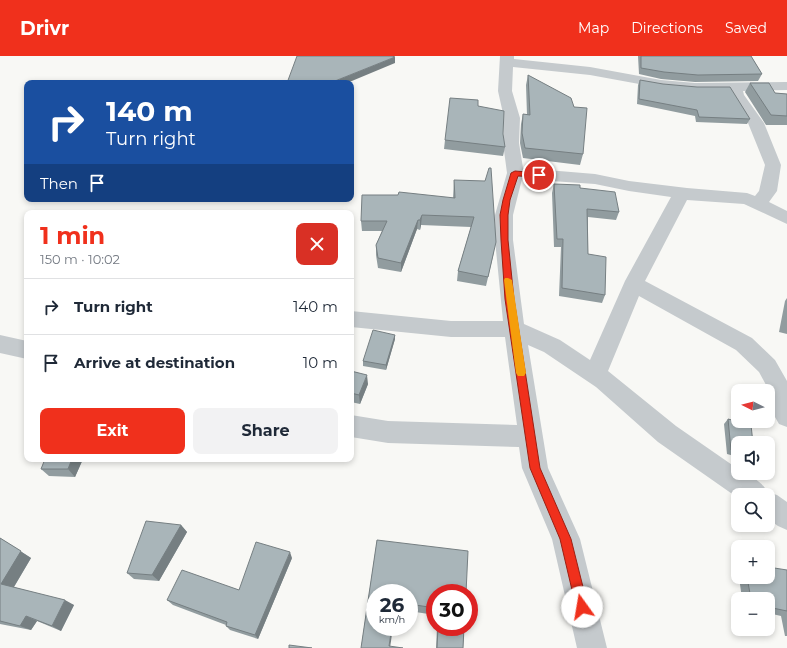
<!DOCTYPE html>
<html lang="en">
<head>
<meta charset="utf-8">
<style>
  :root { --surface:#fff; --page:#f2f2f3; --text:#1f2937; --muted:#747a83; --line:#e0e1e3; --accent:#f0301c }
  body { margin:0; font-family:Montserrat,sans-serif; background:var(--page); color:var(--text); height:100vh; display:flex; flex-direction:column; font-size:15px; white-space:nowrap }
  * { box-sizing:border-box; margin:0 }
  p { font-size:13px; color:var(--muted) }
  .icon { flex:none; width:22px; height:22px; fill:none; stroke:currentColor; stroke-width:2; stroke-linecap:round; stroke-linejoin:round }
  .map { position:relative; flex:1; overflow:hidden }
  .drawer { position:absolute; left:24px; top:154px; width:330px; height:252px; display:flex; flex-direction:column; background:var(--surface); border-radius:8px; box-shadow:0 2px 6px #0003 }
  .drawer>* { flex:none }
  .banner { position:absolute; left:24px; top:24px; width:330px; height:122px; border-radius:8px; box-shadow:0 2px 6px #0003; background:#1a4fa0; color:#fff; overflow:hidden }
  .needle { width:26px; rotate:276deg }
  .fabs { position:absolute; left:731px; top:328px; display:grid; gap:8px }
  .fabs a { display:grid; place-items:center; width:44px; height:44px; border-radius:8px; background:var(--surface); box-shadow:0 2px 6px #0003; font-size:20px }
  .speed { position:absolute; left:366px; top:528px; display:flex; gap:8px; font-size:20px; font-weight:700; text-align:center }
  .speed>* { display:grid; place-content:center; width:52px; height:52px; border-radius:50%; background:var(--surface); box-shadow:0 2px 6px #0003; line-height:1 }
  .speed small { font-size:10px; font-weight:400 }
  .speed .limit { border:6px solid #d22; background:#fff; color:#111 }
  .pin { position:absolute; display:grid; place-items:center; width:34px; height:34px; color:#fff; margin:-17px; border:2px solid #fff; border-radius:50%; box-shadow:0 1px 4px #0007 }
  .me { position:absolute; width:44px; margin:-22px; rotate:347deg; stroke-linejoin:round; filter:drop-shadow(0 0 3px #0008) }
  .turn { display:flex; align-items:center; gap:14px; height:84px; padding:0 16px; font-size:18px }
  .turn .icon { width:52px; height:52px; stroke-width:2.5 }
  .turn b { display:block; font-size:28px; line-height:34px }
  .then { display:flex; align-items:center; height:38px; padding:0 16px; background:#0003; gap:8px; font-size:15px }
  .round { display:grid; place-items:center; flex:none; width:42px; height:42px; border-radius:8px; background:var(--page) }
  .headline { display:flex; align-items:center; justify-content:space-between; height:68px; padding:0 16px }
  h1 { font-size:24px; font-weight:700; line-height:30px; color:var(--accent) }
  .cta { display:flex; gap:8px; margin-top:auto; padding:8px 16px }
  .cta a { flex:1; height:46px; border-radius:8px; background:var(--accent); color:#fff; font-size:16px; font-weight:700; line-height:46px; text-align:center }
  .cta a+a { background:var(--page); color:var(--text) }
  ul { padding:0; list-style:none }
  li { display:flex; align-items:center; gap:12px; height:56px; padding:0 16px; border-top:1px solid var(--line) }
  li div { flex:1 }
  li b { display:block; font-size:15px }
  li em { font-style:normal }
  header { display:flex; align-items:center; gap:24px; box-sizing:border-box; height:56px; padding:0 20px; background:var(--accent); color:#fff }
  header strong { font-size:19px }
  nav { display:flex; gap:22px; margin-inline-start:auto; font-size:14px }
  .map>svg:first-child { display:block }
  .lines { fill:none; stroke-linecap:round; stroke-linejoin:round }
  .street { fill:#c5cacd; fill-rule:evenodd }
  .wall { fill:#919c9f }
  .shaded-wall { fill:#767f82 }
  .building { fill:#a9b5b9; stroke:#767f82 }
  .route { fill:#f0301c; stroke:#9c1f12 }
  .slow { fill:#f59e0b }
</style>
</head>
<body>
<header>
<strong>Drivr</strong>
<nav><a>Map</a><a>Directions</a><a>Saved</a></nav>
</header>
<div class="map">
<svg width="787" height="592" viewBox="0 0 787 592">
  <rect width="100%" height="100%" fill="#f8f8f5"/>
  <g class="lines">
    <path class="street" d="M500,0H514V3L590,11L661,24L695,27L787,26V34L743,35L744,39L764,67L781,109L777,135L769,146L787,155V168L744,148L687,144L645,225L752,282L775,304L787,325V371L779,368L775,361L772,340L759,316L736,294L639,240L608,315L676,370L738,413V417C748,417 763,426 767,436L777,439L787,446V474L778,470L768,463V439H738V442L658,386L596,331L544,296L528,289L548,412L580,483L607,592H577L552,483L522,412L519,391L388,387L351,381V359L388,365L517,369L505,281H451L351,271V255L451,265H503L495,184V159L507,117L503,87L504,62L498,35ZM513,11L590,19L661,32L695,35H729L730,39L748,67L765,109L759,135L755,140L747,137L687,132L629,125L595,118L523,112L519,87L520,62L512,35ZM522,123L595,128L629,135L671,141L625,225L590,304L560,284L524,268L513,184V159Z
      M0,279L27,285V303L0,297Z"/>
  </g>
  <path class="wall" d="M638,0H751L762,18L758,25L695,26L661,23L639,18Z
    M528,19L583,98L580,109L523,102L520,87L521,68L523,58L527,59L526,29Z
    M640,24L750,63L747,68L696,66L695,60L637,48L638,29Z
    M750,27L775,37L787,38V69H766L745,36Z
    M478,50L505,91L503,100L444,93L445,84Z
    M454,124L494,196L486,230L457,225L458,215L471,171L421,169L420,174L417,173L401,216L378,212L376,199V189L382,175H362L361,165L453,142Z
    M554,128L580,132L619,156L616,164L588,161V198L605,239L602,247L559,240L561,191H554L552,137Z
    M787,242V278L779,276L785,245Z
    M395,279V283L386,314L363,310V305Z
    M351,315L368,328L360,348L351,346Z
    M728,363L738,387V401L727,398L724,368Z
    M83,403L75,421L49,420L41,413Z
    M181,469L187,476L159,525L134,523L127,517Z
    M0,482L31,502L14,531L74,549L61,575L37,565L31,574L0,568Z
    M377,484L435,537V559L409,555V537H375L361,592Z
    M738,498V515L736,500Z
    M292,502L258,583L230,574L226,570V569L173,549L167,544L239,534Z
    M787,514V580H785L781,560L768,557V543H742L739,521H768Z
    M437,571H464L463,592H436Z"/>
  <path class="shaded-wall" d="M395,1V7L347,27H330Z
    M422,159L421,169L420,174V164Z
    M418,164L417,173L401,216V207Z
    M395,279V283L386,314V309Z
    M367,319L368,328L360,348L359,339Z
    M72,403H83L75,421L68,413Z
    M181,469L187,476L159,525L152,519Z
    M0,482L31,502L12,534L1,528Z
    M290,496L292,502L258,583L255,579Z
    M65,544L74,549L61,575L52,570Z
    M26,560L37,565L31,574L20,570Z
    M392,571H393L390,592L389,590Z"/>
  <path class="building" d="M297,0H392L395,1L330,27H287Z
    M641,0H751L762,18L698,19L664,16L641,12Z
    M528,19L571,42L574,51L587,52L583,98L525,92L522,77L523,58L530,59Z
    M640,24L663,28L697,31H730L750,63L699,61L697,54L639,43Z
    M750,27H769L775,37L787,38V60L771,59Z
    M450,42L478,44V50L504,55L503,78L505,91L445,84Z
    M489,112H491L496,186L488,221L458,215L474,161L422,159L420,164H418L401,207L378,202L376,189L387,165H361L362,139H398L399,136L455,142L454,124L485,125Z
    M554,128L580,129V132L615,136L619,156L587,153L588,198L606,201L605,239L562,232L563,183H557Z
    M373,274L395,279L386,309L363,305Z
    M351,315L367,319L359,339L351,337Z
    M728,363L751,369L753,387H738V396L731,394Z
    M45,403H72L68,413H41Z
    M146,465L181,469L152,519L127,517Z
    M0,482L21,495L1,528L65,544L52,570L26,560L20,570L0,565Z
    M377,484L468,495L466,537H435V552L409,548V537H375V571H392L389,590L403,592H361Z
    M256,486L290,496L255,579L226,570L227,566L167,544L182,514L239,534Z
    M768,511L787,514V555L768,551V543H751L747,521H768Z
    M438,571H464L463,592H437Z
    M289,589L312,592H289Z"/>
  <path class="route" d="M515,115L539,117L542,119L539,121L518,120L510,144L508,159V184L514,243L540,412L571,483L588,551L586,555L582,557L577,555L576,551L560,483L530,412L505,243L501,184L500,159L503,144L511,117Z"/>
  <path class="slow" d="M505,222H508L512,224L526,317L524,320H518L516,317L504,224Z"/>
</svg>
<div class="fabs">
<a><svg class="needle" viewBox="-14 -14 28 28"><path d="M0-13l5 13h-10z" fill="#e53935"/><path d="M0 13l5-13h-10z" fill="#747a83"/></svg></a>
<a><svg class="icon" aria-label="sound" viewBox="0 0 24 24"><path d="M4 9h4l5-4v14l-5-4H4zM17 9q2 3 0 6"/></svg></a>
<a><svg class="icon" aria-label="search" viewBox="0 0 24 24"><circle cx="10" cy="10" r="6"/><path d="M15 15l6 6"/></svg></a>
<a>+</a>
<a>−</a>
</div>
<div class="speed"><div>26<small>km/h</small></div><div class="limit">30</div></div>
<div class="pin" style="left:539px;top:119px;background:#d93025"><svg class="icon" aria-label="arrive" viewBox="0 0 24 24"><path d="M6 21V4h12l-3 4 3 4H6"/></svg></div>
<svg class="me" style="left:582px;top:551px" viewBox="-20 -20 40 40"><circle r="19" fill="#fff"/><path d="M0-13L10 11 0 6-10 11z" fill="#f0301c"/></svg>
<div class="banner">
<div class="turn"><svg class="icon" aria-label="right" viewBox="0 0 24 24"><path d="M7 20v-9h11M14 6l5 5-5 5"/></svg><div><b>140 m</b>Turn right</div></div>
<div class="then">Then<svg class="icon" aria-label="arrive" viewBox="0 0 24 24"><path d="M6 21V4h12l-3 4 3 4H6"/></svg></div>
</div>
<section class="drawer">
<div class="headline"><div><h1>1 min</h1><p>150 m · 10:02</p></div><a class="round" style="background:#d93025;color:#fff"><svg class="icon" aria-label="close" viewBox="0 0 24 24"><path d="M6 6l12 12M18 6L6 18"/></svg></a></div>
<ul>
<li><svg class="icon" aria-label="right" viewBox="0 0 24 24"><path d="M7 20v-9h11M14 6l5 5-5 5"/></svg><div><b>Turn right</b></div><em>140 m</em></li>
<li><svg class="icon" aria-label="arrive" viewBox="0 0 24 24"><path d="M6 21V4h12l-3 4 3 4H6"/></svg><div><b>Arrive at destination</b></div><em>10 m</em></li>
</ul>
<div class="cta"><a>Exit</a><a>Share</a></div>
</section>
</div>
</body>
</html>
